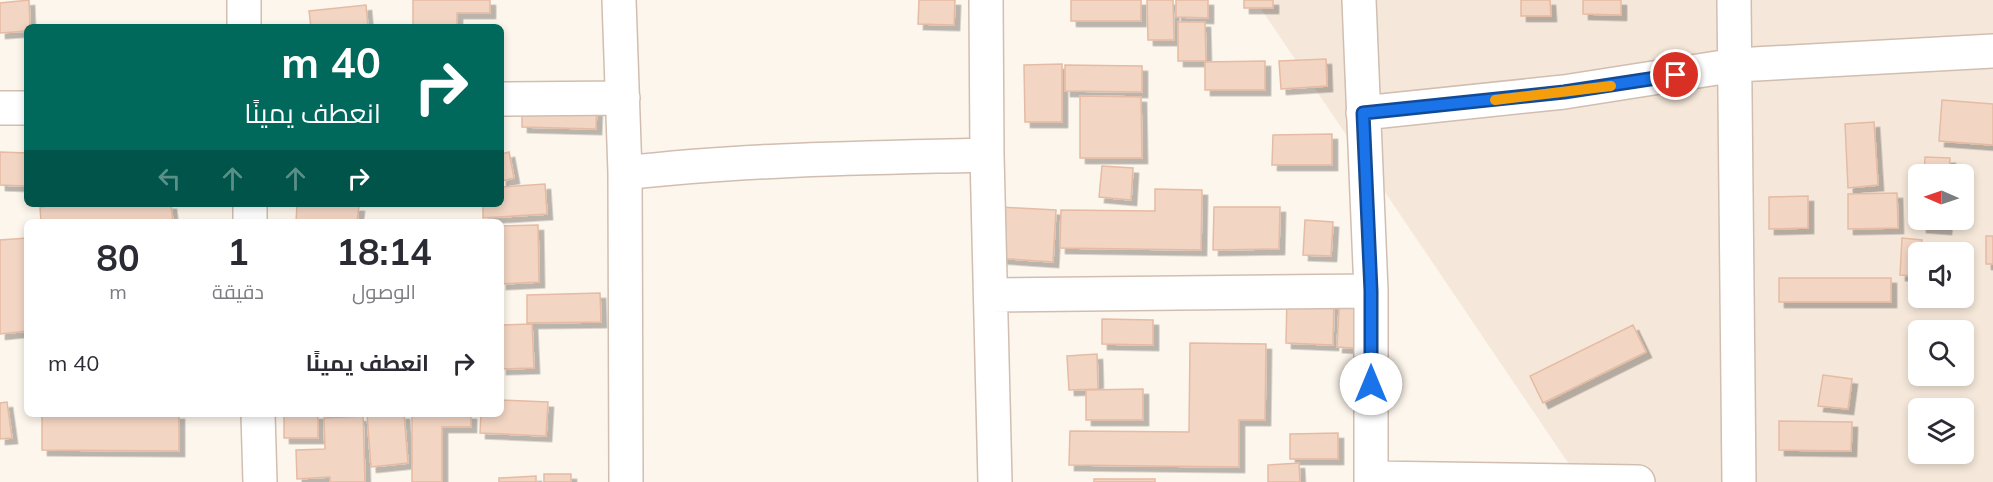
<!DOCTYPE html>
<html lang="ar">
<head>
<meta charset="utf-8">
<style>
  :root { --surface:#fff; --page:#f2f2f3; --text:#2b2b33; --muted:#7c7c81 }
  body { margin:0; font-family:Mulish,Cairo,sans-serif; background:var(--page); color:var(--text); direction:rtl; height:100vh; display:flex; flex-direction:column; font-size:22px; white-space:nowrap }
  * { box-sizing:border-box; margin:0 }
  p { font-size:20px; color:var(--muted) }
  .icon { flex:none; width:33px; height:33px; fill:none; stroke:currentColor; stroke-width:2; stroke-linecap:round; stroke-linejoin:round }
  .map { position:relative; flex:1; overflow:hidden; direction:ltr }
  .sheet { position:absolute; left:24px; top:219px; width:480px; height:198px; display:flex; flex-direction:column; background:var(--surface); border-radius:9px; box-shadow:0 3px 9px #0003; direction:rtl }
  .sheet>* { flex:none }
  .guide { position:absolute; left:24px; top:24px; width:480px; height:183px; border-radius:9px; box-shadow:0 3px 9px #0003; direction:rtl; background:#00695c; color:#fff; overflow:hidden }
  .needle { width:39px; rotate:272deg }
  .buttons { position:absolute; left:1908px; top:164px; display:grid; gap:12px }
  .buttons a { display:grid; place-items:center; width:66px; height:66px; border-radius:9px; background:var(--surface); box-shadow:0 3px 9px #0003; font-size:30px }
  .pin { position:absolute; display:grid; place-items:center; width:51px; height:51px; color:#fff; margin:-26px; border:3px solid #fff; border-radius:50%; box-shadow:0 2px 6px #0007 }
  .me { position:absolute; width:66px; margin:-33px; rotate:0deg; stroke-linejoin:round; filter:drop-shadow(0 0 4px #0008) }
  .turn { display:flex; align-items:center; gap:21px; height:126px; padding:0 24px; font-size:27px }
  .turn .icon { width:78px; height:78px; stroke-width:2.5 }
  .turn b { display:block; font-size:42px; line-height:51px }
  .lanes { display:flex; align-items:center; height:57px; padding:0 24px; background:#0003; justify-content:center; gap:30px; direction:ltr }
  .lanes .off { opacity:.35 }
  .eta { display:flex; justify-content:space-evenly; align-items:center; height:102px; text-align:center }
  .eta b { font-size:36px; font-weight:700; line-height:42px }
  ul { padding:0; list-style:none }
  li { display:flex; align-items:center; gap:18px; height:84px; padding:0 24px }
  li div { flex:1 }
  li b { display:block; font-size:22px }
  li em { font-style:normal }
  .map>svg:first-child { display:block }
  .residential { fill:#f5e8da; fill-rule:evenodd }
  .building { fill:#f3d5c3; stroke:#e6bba3; stroke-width:1.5; filter:url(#shadow) }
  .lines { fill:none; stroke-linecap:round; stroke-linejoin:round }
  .minor-casing { stroke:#d1beb0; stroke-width:36 }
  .minor { stroke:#fff; stroke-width:33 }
  .route-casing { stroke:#114b97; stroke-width:15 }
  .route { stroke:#1a73e8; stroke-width:10 }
  .slow { stroke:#f59e0b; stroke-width:10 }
</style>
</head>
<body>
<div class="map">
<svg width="1993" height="482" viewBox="0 0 1993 482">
  <defs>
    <filter id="shadow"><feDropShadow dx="5.5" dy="5.5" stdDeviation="0" flood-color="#0004"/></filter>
  </defs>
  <rect width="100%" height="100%" fill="#fdf6ec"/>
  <path class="residential" d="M1255,0H1993V482H1581ZM1918,174H1964V219H1918ZM1918,252H1964V297H1918ZM1918,330H1964V375H1918ZM1918,408H1964V453H1918Z"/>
  <path class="building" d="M29,0L30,27H27V31L0,33V3Z
    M29,0L30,27H27V31L0,33V3Z
    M413,0H490V13H457V27H413Z
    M413,0H490V13H457V27H413Z
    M919,0H955L954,25L918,24Z
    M1071,0H1141V21H1071Z
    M1147,0H1173L1174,40H1148Z
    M1176,0H1208V18L1176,17Z
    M1244,0H1273V8H1244Z
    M1521,0H1550L1551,16H1521Z
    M1583,0H1621V15L1583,14Z
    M366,5L368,27H311L309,11Z
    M366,5L368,27H311L309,11Z
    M1178,22H1205L1206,61H1178Z
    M1326,59L1327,86L1281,89L1279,61Z
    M1265,61V90H1205V62Z
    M1062,64V122H1025L1024,65Z
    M1065,65L1142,66V92L1065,91Z
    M1080,96L1141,97L1142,158H1080Z
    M522,99L597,101L596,129L522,127Z
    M522,99L597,101L596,129L522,127Z
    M1942,100L1993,104V145L1939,141Z
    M1874,122L1878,185L1848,188L1845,124Z
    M1332,134V165H1272L1273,135Z
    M0,152L27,153V186L0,185Z
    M0,152L27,153V186L0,185Z
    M509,152L514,178L501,181V154Z
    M509,152L514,178L501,181V154Z
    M1925,157L1950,158L1949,174H1924Z
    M1102,166L1133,168L1131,200L1099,197Z
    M545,184L547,214L483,218V204H501V187Z
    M545,184L547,214L483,218V204H501V187Z
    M1155,189L1202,190L1201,250L1060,248L1061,210L1155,211Z
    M1897,193L1898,228L1848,229V194Z
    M1808,196V228L1769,229V197Z
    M67,204H171L173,222H41L40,207Z
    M67,204H171L173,222H41L40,207Z
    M297,204L359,206L357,222H296Z
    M297,204L359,206L357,222H296Z
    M999,207L1056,210L1053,262L996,258Z
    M1214,207H1280L1279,249L1213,250Z
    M1921,219H1947L1946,229L1921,227Z
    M1305,220L1333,222L1331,256L1303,255Z
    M538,225L539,282L501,284V226Z
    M538,225L539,282L501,284V226Z
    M1986,236H1993V264H1986Z
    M27,238V331L0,334V240Z
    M27,238V331L0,334V240Z
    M1902,238L1922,240L1921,252H1918V276L1900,275Z
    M1779,278H1891V302H1779Z
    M1340,292L1371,294L1369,349L1337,347Z
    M600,293L601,322L527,323V295Z
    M600,293L601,322L527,323V295Z
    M1287,295L1334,296L1333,345L1286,343Z
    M1102,319L1153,320V345L1102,344Z
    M532,324L534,368L501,369V325Z
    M532,324L534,368L501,369V325Z
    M1633,325L1646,352L1543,403L1530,376Z
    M1190,343L1266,344L1265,420H1239V467L1069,465L1070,431L1189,432Z
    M1097,354L1098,389L1069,390L1067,356Z
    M1823,375L1852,379L1848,409L1818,406Z
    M1143,389V420H1086V390Z
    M501,400L548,402L546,436L480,433L481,414H501Z
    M501,400L548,402L546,436L480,433L481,414H501Z
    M7,402L12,438L0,439V403Z
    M7,402L12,438L0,439V403Z
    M42,414H179V451L42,450Z
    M42,414H179V451L42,450Z
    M284,414H318V438H284Z
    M284,414H318V438H284Z
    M367,414H404L408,463L371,467Z
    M367,414H404L408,463L371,467Z
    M412,414H471V427H442V482H412Z
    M412,414H471V427H442V482H412Z
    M363,416L365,482H330V477L297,479L296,450L325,449L324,418Z
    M363,416L365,482H330V477L297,479L296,450L325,449L324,418Z
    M1779,421L1852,422L1851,451L1779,450Z
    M1338,433V459H1290V434Z
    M1299,463L1300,482H1268V465Z
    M544,474H571V482H544Z
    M544,474H571V482H544Z
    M536,476V482H499V478Z
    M536,476V482H499V478Z
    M1094,479H1155V482H1094Z"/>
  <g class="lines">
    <defs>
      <path id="minor" d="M244,0V27
        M619,0L625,173L626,482
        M986,0L987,155L995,482
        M1359,0L1371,291V482
        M1734,0L1739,482
        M501,99L623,98
        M0,108H27
        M1363,113L1564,92L1736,65L1993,51
        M625,173C745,159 866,158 987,155
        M250,204V222
        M991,295L1371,291
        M258,414L260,482
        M1371,478L1638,482"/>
    </defs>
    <use href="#minor" class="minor-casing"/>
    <use href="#minor" class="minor"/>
  </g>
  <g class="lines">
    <defs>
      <path id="route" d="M1371,384V291L1363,113L1564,92L1676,75"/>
    </defs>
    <use href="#route" class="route-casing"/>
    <use href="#route" class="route"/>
    <path class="slow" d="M1495,100L1611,86"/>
  </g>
</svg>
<div class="buttons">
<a><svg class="needle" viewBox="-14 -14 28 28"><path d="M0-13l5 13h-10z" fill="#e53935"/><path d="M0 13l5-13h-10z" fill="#7c7c81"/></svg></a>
<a><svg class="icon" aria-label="sound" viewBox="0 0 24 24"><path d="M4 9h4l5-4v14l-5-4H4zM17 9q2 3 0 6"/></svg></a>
<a><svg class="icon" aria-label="search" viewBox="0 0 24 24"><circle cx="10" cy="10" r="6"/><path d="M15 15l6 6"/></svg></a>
<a><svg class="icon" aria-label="layers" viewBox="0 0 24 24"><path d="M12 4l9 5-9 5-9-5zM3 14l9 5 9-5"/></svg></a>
</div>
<div class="pin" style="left:1676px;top:75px;background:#d93025"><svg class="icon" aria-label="arrive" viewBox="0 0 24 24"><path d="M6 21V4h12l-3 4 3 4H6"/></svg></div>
<svg class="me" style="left:1371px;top:384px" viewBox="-20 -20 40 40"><circle r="19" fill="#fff"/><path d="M0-13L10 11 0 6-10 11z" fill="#1a73e8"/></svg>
<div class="guide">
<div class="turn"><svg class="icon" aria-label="right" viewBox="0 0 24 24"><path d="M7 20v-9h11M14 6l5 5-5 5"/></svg><div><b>40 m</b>انعطف يمينًا</div></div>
<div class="lanes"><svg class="icon off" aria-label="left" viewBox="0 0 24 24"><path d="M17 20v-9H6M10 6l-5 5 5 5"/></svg><svg class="icon off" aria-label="ahead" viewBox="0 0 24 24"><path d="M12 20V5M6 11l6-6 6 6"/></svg><svg class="icon off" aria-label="ahead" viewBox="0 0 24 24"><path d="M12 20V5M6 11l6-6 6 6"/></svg><svg class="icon" aria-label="right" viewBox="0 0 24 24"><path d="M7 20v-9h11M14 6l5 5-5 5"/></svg></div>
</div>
<section class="sheet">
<div class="eta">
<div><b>18:14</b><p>الوصول</p></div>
<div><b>1</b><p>دقيقة</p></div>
<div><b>80</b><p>m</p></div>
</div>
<ul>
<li><svg class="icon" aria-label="right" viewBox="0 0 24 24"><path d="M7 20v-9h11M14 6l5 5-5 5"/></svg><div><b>انعطف يمينًا</b></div><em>40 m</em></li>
</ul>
</section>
</div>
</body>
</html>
